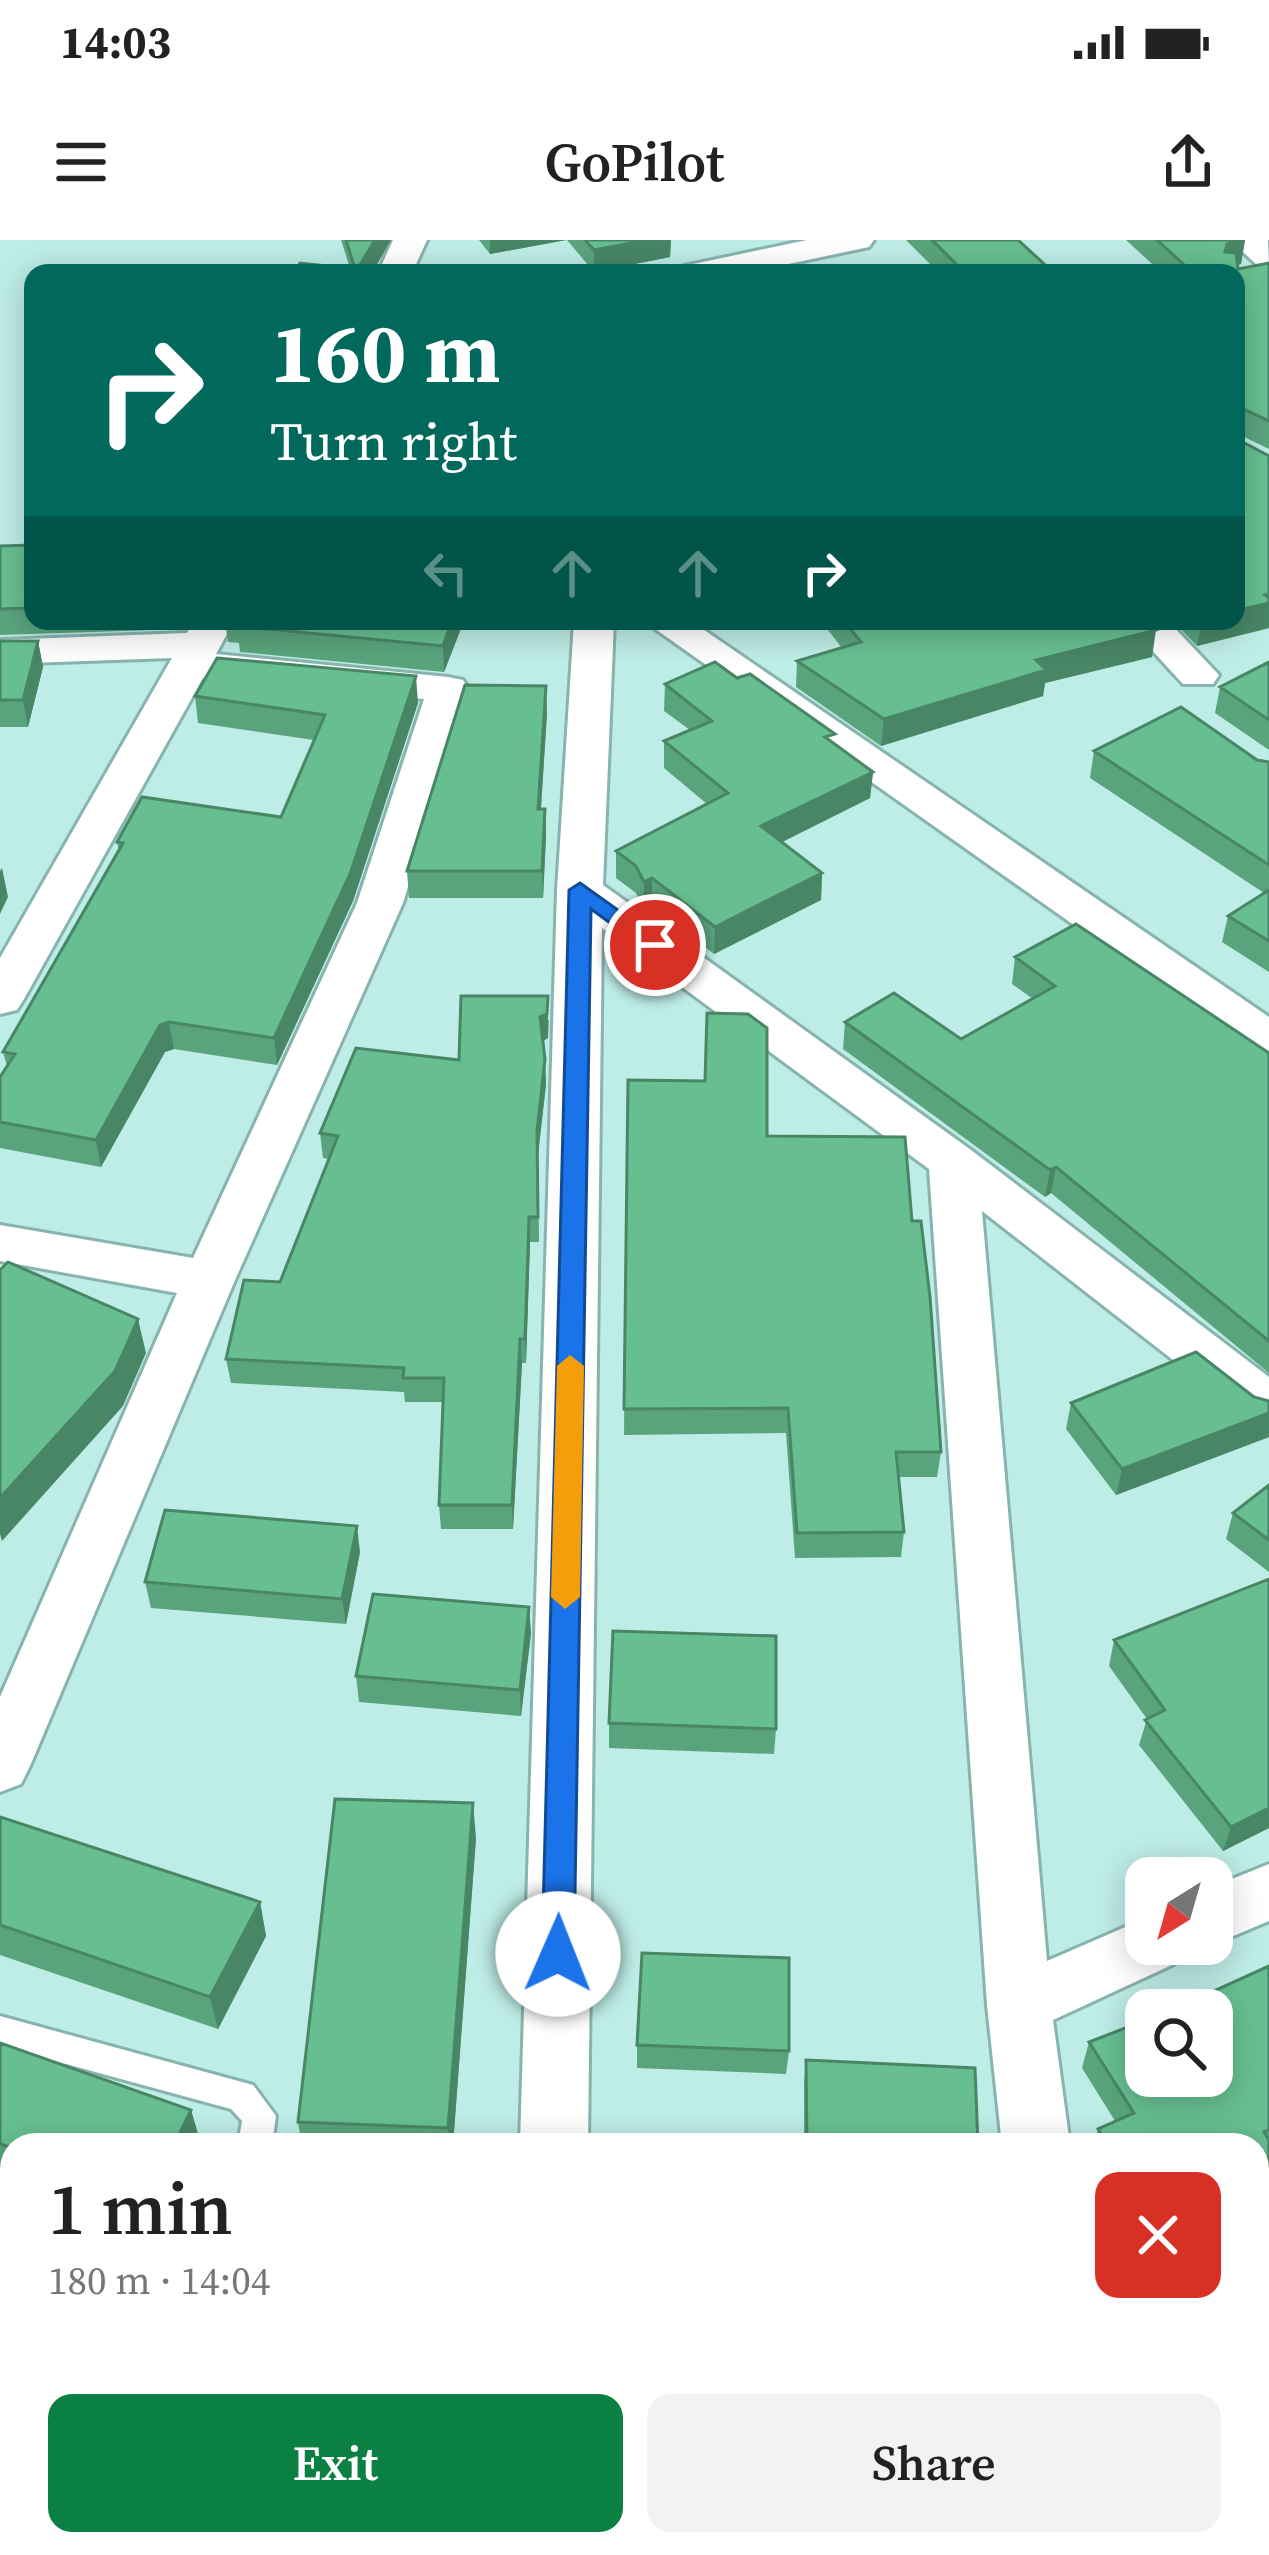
<!DOCTYPE html>
<html lang="en">
<head>
<meta charset="utf-8">
<style>
  :root { --surface:#fff; --page:#f2f2f2; --text:#222; --muted:#767676; --accent:#0b8043 }
  body { margin:0; font-family:"Source Serif 4",serif; background:var(--page); color:var(--text); height:100vh; display:flex; flex-direction:column; font-size:45px; white-space:nowrap }
  * { box-sizing:border-box; margin:0 }
  p { font-size:39px; color:var(--muted) }
  .icon { flex:none; width:66px; height:66px; fill:none; stroke:currentColor; stroke-width:2; stroke-linecap:round; stroke-linejoin:round }
  .map { position:relative; flex:1; overflow:hidden }
  .panel { position:absolute; left:0px; top:1893px; width:1269px; height:423px; display:flex; flex-direction:column; background:var(--surface); border-radius:36px 36px 0 0; box-shadow:0 6px 30px #0003 }
  .panel>* { flex:none }
  .guide { position:absolute; left:24px; top:24px; width:1221px; height:366px; border-radius:24px; box-shadow:0 6px 30px #0003; background:#00695c; color:#fff; overflow:hidden }
  .needle { width:78px; rotate:217deg }
  .fabs { position:absolute; left:1125px; top:1617px; display:grid; gap:24px }
  .fabs a { display:grid; place-items:center; width:108px; height:108px; border-radius:24px; background:var(--surface); box-shadow:0 6px 30px #0003; font-size:60px }
  .pin { position:absolute; display:grid; place-items:center; width:102px; height:102px; color:#fff; margin:-51px; border:6px solid #fff; border-radius:50%; box-shadow:0 3px 12px #0007 }
  .me { position:absolute; width:132px; margin:-66px; rotate:1deg; stroke-linejoin:round; filter:drop-shadow(0 0 9px #0008) }
  .turn { display:flex; align-items:center; gap:42px; height:252px; padding:0 48px; font-size:54px }
  .turn .icon { width:156px; height:156px; stroke-width:2.5 }
  .turn b { display:block; font-size:84px; line-height:102px }
  .lanes { display:flex; align-items:center; height:114px; padding:0 48px; background:#0003; justify-content:center; gap:60px; direction:ltr }
  .lanes .off { opacity:.35 }
  .round { display:grid; place-items:center; flex:none; width:126px; height:126px; border-radius:24px; background:var(--page) }
  .summary { display:flex; align-items:center; justify-content:space-between; height:204px; padding:0 48px }
  h1 { font-size:72px; font-weight:600; line-height:90px }
  .button { display:flex; gap:24px; margin-top:auto; padding:24px 48px }
  .button a { flex:1; height:138px; border-radius:24px; background:var(--accent); color:#fff; font-size:48px; font-weight:600; line-height:138px; text-align:center }
  .button a+a { background:var(--page); color:var(--text) }
  .status { display:flex; justify-content:space-between; align-items:center; height:84px; padding:0 60px; background:var(--surface); direction:ltr }
  .status svg { height:33px; fill:currentColor }
  header { display:flex; justify-content:space-between; align-items:center; height:156px; padding:0 48px; background:var(--surface); font-size:54px; font-weight:600 }
  .map>svg:first-child { display:block }
  .lines { fill:none; stroke-linecap:round; stroke-linejoin:round }
  .lane-casing { stroke:#88b4af; stroke-width:6 }
  .street-casing { stroke:#88b4af; stroke-width:6 }
  .lane { fill:#fff; fill-rule:evenodd }
  .street { fill:#fff; fill-rule:evenodd }
  .wall { fill:#59a47d }
  .shaded-wall { fill:#488666 }
  .building { fill:#67bf91; stroke:#488666; stroke-width:3 }
  .route { fill:#1a73e8; stroke:#114b97; stroke-width:3 }
  .slow { fill:#f59e0b }
</style>
</head>
<body>
<div class="status"><b>14:03</b><svg viewBox="0 0 49 12"><path d="M0 12V9h3v3zM5 12V6h3v6zM10 12V3h3v9zM15 12V0h3v12zM26 1h20v11H26zM47 4h2v5h-2z"/></svg></div>
<header><svg class="icon" aria-label="menu" viewBox="0 0 24 24"><path d="M4 6h16M4 12h16M4 18h16"/></svg>GoPilot<svg class="icon" aria-label="share" viewBox="0 0 24 24"><path d="M12 15V3M7 8l5-5 5 5M5 13v7h14v-7"/></svg></header>
<div class="map">
<svg width="1269" height="2315" viewBox="0 0 1269 2315">
  <rect width="100%" height="100%" fill="#beece6"/>
  <g class="lines">
    <defs>
      <path id="lane" d="M0,1776L253,1845L276,1876L272,1905H238L242,1881L231,1869L0,1806Z
        M177,2304H213L212,2315H174Z"/>
      <path id="street" d="M393,0H427L412,33H378Z
        M807,0H874L869,7L746,33H679L684,26Z
        M1230,0H1268L1269,28L1257,25Z
        M194,381H234L216,414L448,437L463,440L469,449L403,663L235,1040L30,1526L21,1544L0,1552V1457L177,1053L0,1021V985L193,1018L357,663L424,459L203,438L24,759L17,770L0,774V718L172,418L0,424V400L187,393Z
        M574,381H614L603,645L971,910L1269,1137V1186L1250,1180L982,971L1047,1721L1146,1678V1704H1184L1174,1724L1053,1780L1070,1905H1002L987,1765L929,929L602,688L588,1905H520L557,650Z
        M644,381H691L1269,777V816L1252,811Z
        M1125,381H1168L1219,435L1213,444H1183Z
        M1269,1624V1681L1212,1705L1210,1704L1212,1647Z
        M1269,2123V2261L1257,2256V2128Z
        M508,2304H582V2315H508Z
        M895,2304H989L984,2315H891Z
        M1168,2304H1242L1241,2315H1167Z"/>
    </defs>
    <use href="#lane" class="lane-casing"/>
    <use href="#street" class="street-casing"/>
    <use href="#lane" class="lane"/>
    <use href="#street" class="street"/>
  </g>
  <path class="wall" d="M341,0H391L372,33H294L350,28Z
    M479,0H566L490,14Z
    M567,0H671L670,17L594,32Z
    M906,0H1018L1054,33L934,28Z
    M1126,0H1245L1241,24L1237,25L1238,29L1269,23V209L1238,194L1239,200L1269,216V388L1197,406L1173,381H1236V33H1162Z
    M33,305V381H190L184,389L0,395V306Z
    M225,381H488V385L462,386L444,432L240,412L239,403L228,402Z
    M821,381H1147L1152,417L1045,443L1043,456L881,506L796,447L797,421L842,408Z
    M0,401H38L43,427L28,487H0Z
    M1269,422V510L1215,473L1220,447Z
    M737,438L873,532L870,558L782,602L822,633L821,660L714,714L652,665L644,669L636,653L616,638V611L707,564L664,528V501L690,490L664,471L665,444Z
    M195,456L418,463L353,661L277,825L174,809L165,812L101,927L0,908V837L7,826L3,812L119,611L117,602L281,577L314,500L198,483Z
    M547,473L541,569H545L546,596L543,658H409L407,631Z
    M1094,511L1269,523V732L1222,702L1228,676L1264,653L1090,538Z
    M1015,717L1269,813V1133L1051,953L1045,957L843,809L845,782L961,799L1033,759L1012,744Z
    M549,780L548,798L543,801L546,844L538,915L539,1002H530L526,1123H522L513,1289H441L439,1265L443,1162H405L404,1152L231,1143L226,1119L280,1042L329,919L323,918L320,893L459,820Z
    M628,840L767,896L912,981L941,1212L937,1237H899L904,1292L901,1317L795,1318L786,1193L624,1195Z
    M1254,1157L1269,1161V1197L1116,1255L1066,1189L1071,1163Z
    M1269,1245V1332L1226,1299L1233,1273Z
    M360,1312L346,1384L151,1368L145,1342Z
    M1269,1339V1588L1223,1611L1139,1505L1147,1479L1109,1426L1114,1400Z
    M531,1393L521,1476L359,1462L356,1436Z
    M609,1483L776,1489L774,1514L609,1508Z
    M0,1577L260,1662L266,1696L218,1789L0,1715Z
    M476,1598L453,1905H302L298,1882Z
    M1269,1726V2112L1257,2118V1905H1093L1098,1889L1115,1881L1082,1828L1089,1802L1146,1780V1836H1212V1770H1172Z
    M0,1803L191,1870L200,1901L12,1905V1935L0,1931Z
    M637,1805L789,1811L786,1834L637,1828Z
    M806,1820L978,1905H804V1843Z
    M0,2014L12,2018V2174L0,2170Z"/>
  <path class="shaded-wall" d="M375,0H391L372,33H355Z
    M490,0H566L490,14Z
    M647,0H671L670,17L594,32V10Z
    M1245,0L1241,24L1223,29L1227,4Z
    M1269,354V388L1197,406L1202,381H1236V371Z
    M452,381H462V386L444,432L443,406Z
    M1156,390L1152,417L1045,443L1043,456L881,506L884,479L1036,420Z
    M38,401L43,427L28,487L23,460Z
    M416,436L418,463L353,661L277,825L274,798Z
    M546,446L547,473L539,596L538,569Z
    M873,532L870,558L760,613L761,586Z
    M545,569L546,596L543,658L542,631Z
    M2,628L8,657L0,674V631Z
    M822,633L821,660L714,714L715,687Z
    M652,638V665L644,669V642Z
    M548,756V798L541,802L540,777Z
    M169,782L174,809L165,812L101,927L96,900L160,785Z
    M545,819L546,844L538,915L539,1002L537,891Z
    M1056,927L1051,953L1045,957L1050,930Z
    M529,977L530,1002L526,1123L525,1099Z
    M138,1079L146,1113L123,1166L2,1301L0,1294V1258Z
    M520,1099L522,1123L513,1289L512,1265Z
    M1269,1173V1197L1116,1255L1122,1229Z
    M357,1286L360,1312L346,1384L342,1359Z
    M529,1367L531,1393L521,1476L520,1450Z
    M473,1563L476,1598L453,1905H450L448,1888Z
    M1269,1568V1588L1223,1611L1231,1587Z
    M260,1662L266,1696L218,1789L210,1757Z
    M191,1870L200,1901L198,1905H174Z
    M1269,2094V2112L1257,2118V2099Z
    M375,2304H386L384,2315H373Z"/>
  <path class="building" d="M346,0H375L355,33H294L300,23L355,29Z
    M585,0H647L594,10Z
    M932,0H1018L1054,33H911L956,24Z
    M1157,0H1243L1227,4L1225,12L1236,13L1238,29L1269,23V181L1237,166L1239,200L1269,216V354L1265,355L1269,358V363L1236,371V33H1193Z
    M33,305V368L0,369V306Z
    M239,381H452L443,406L236,386Z
    M844,381H1147L1156,390L1036,420L1046,430L884,479L797,421L861,402Z
    M0,401H38L23,460H0Z
    M217,418L416,436L350,634L274,798L169,782L160,785L96,900L0,882V837L15,814L3,812L123,603L117,602L142,557L281,577L325,475L195,456Z
    M715,422L737,438L750,434L835,494L825,497L873,532L761,586L822,633L715,687L652,638L644,642L636,626L616,611L728,553L664,501L712,481L665,444Z
    M1269,422V480L1220,447Z
    M465,445L546,446L538,569H545L542,631H407Z
    M1181,467L1257,520L1269,522V625L1094,511Z
    M1269,650V701L1228,676Z
    M1076,684L1269,813V1101L1056,927L1050,930L845,782L894,753L961,799L1055,746L1015,717Z
    M461,756H548L547,774L540,777L545,819L537,891L538,977H529L525,1099H520L512,1265H439L444,1138H403L404,1128L226,1119L244,1040L280,1042L338,896L320,893L356,808L459,820Z
    M707,773L748,774L767,788V896L905,897L912,981H921L930,1057L941,1212H896L904,1292L797,1293L788,1168L624,1169L628,840L705,841Z
    M8,1022L138,1079L115,1131L0,1258V1030Z
    M1196,1112L1254,1157L1269,1161V1173L1122,1229L1071,1163Z
    M1269,1245V1300L1233,1273Z
    M165,1270L357,1286L342,1359L145,1342Z
    M1269,1339V1568L1231,1587L1145,1480L1165,1470L1114,1400Z
    M373,1354L529,1367L520,1450L356,1436Z
    M613,1391L776,1396V1489L609,1483Z
    M335,1559L473,1563L448,1888L298,1882Z
    M0,1577L260,1662L210,1757L0,1685Z
    M642,1713L789,1718V1811L637,1805Z
    M1269,1726V1890L1264,1892L1269,1900V2094L1257,2099V1905H1108L1098,1889L1134,1873L1089,1802L1146,1780V1836H1212V1770H1172Z
    M0,1803L191,1870L174,1905H12V1908L0,1904Z
    M806,1820L975,1828L978,1905H807Z
    M0,2014L12,2018V2151L0,2147Z
    M215,2304H375L373,2315H213Z"/>
  <path class="route" d="M580,643L667,705L663,710H647L591,669L574,1714L569,1724L558,1729L546,1724L542,1714L569,650Z"/>
  <path class="slow" d="M570,1115L584,1126L580,1357L565,1369L551,1357L557,1126Z"/>
</svg>
<div class="fabs">
<a><svg class="needle" viewBox="-14 -14 28 28"><path d="M0-13l5 13h-10z" fill="#e53935"/><path d="M0 13l5-13h-10z" fill="#767676"/></svg></a>
<a><svg class="icon" aria-label="search" viewBox="0 0 24 24"><circle cx="10" cy="10" r="6"/><path d="M15 15l6 6"/></svg></a>
</div>
<div class="pin" style="left:655px;top:705px;background:#d93025"><svg class="icon" aria-label="arrive" viewBox="0 0 24 24"><path d="M6 21V4h12l-3 4 3 4H6"/></svg></div>
<svg class="me" style="left:558px;top:1714px" viewBox="-20 -20 40 40"><circle r="19" fill="#fff"/><path d="M0-13L10 11 0 6-10 11z" fill="#1a73e8"/></svg>
<div class="guide">
<div class="turn"><svg class="icon" aria-label="right" viewBox="0 0 24 24"><path d="M7 20v-9h11M14 6l5 5-5 5"/></svg><div><b>160 m</b>Turn right</div></div>
<div class="lanes"><svg class="icon off" aria-label="left" viewBox="0 0 24 24"><path d="M17 20v-9H6M10 6l-5 5 5 5"/></svg><svg class="icon off" aria-label="ahead" viewBox="0 0 24 24"><path d="M12 20V5M6 11l6-6 6 6"/></svg><svg class="icon off" aria-label="ahead" viewBox="0 0 24 24"><path d="M12 20V5M6 11l6-6 6 6"/></svg><svg class="icon" aria-label="right" viewBox="0 0 24 24"><path d="M7 20v-9h11M14 6l5 5-5 5"/></svg></div>
</div>
<section class="panel">
<div class="summary"><div><h1>1 min</h1><p>180 m · 14:04</p></div><a class="round" style="background:#d93025;color:#fff"><svg class="icon" aria-label="close" viewBox="0 0 24 24"><path d="M6 6l12 12M18 6L6 18"/></svg></a></div>
<div class="button"><a>Exit</a><a>Share</a></div>
</section>
</div>
</body>
</html>
